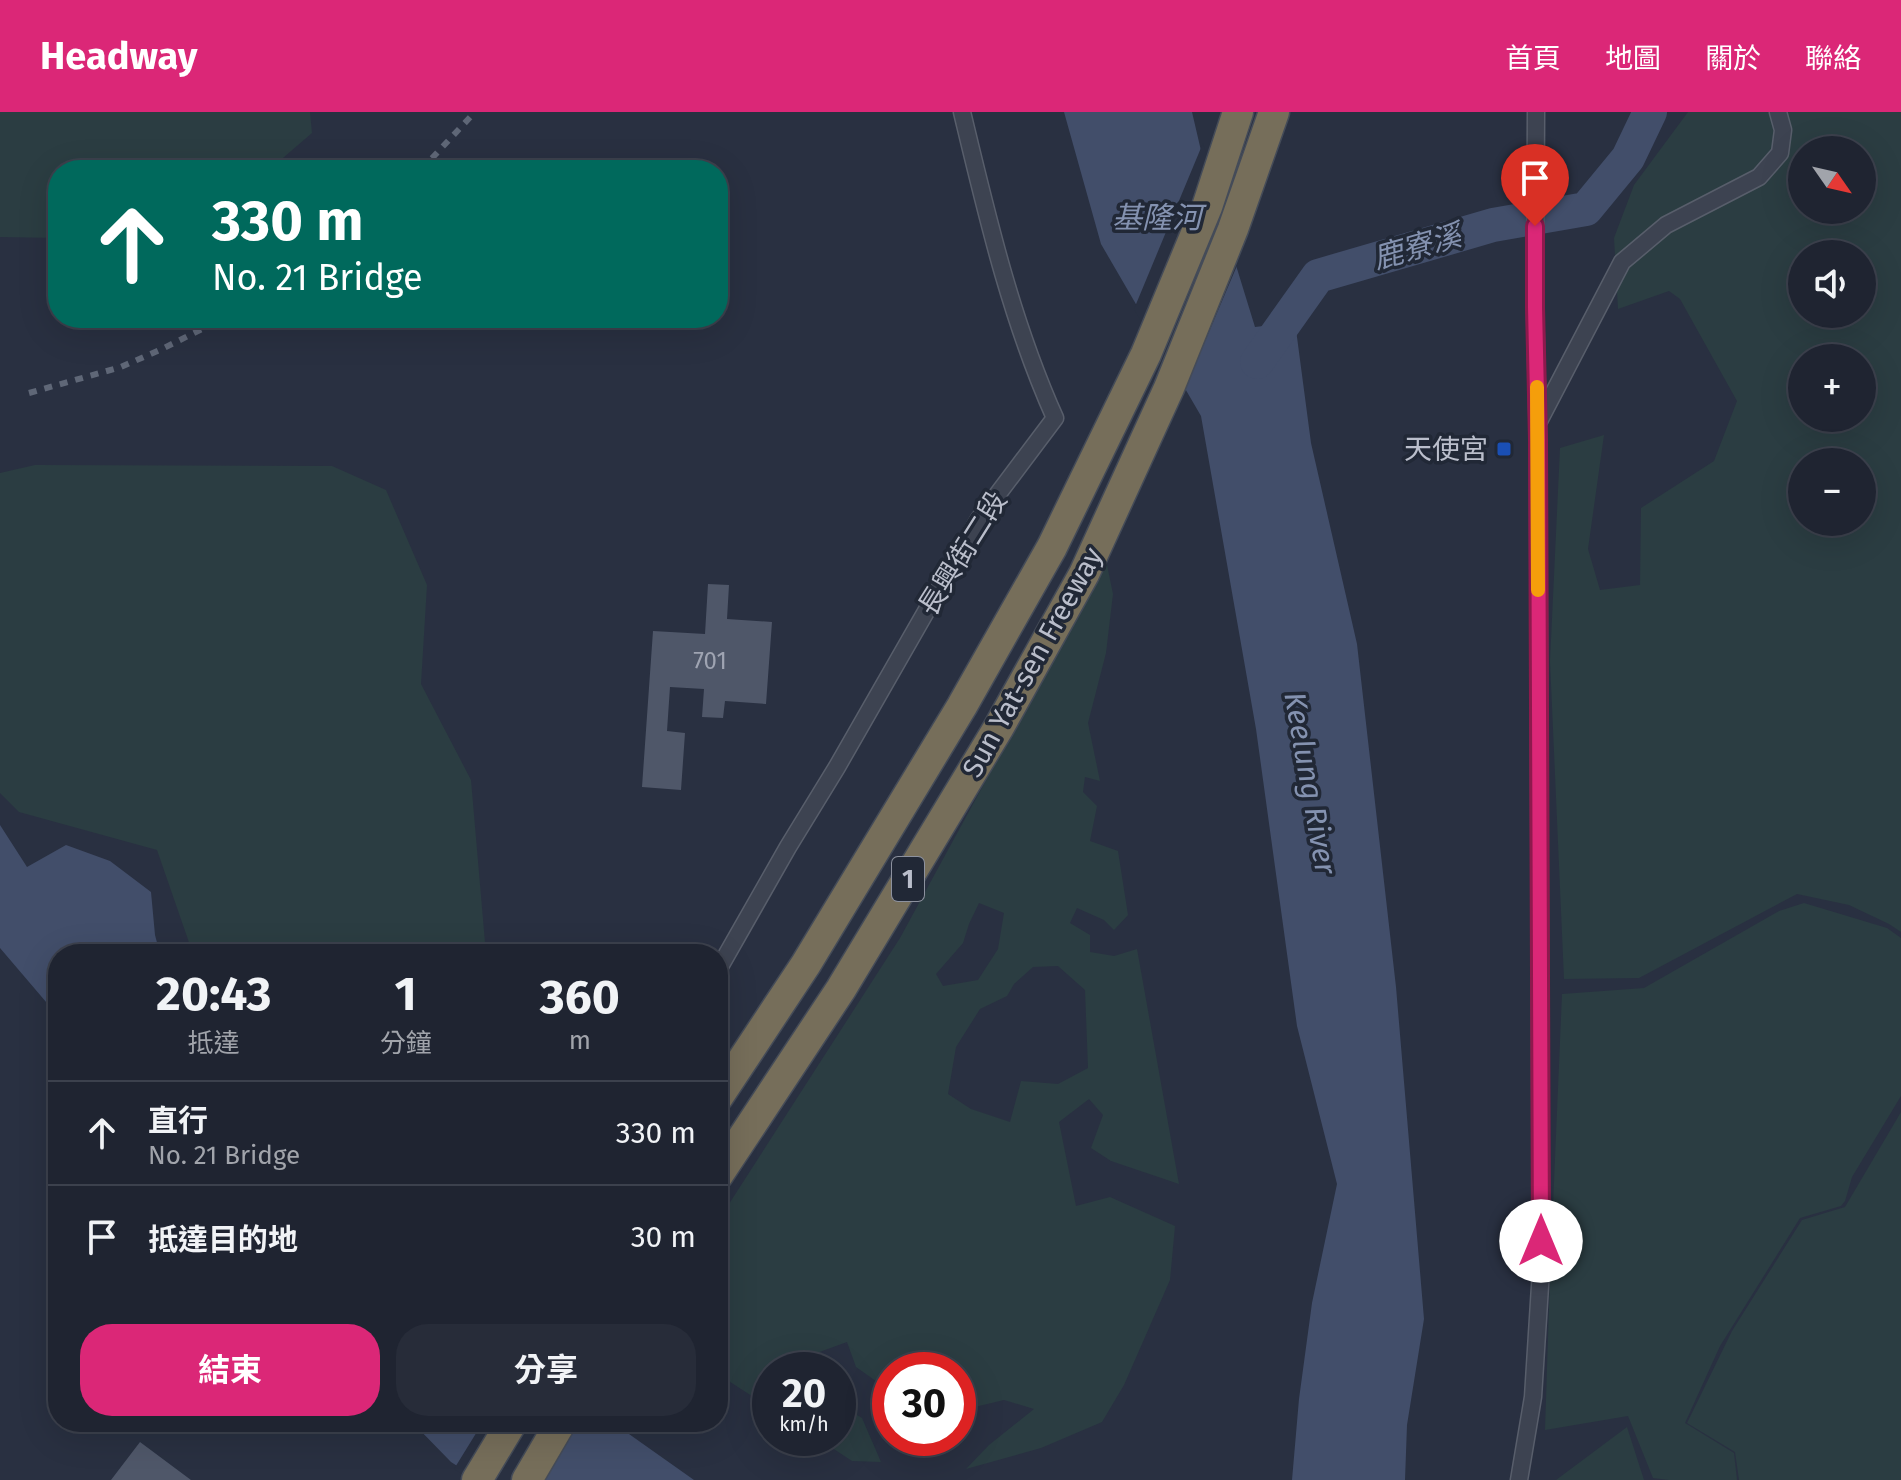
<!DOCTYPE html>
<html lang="zh-TW">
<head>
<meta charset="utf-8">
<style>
  :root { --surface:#1f2431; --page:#272c39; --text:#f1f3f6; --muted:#a1a4ab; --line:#3c414d; --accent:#db2777 }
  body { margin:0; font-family:"Fira Sans","Noto Sans TC",sans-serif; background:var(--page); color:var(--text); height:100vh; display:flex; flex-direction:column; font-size:30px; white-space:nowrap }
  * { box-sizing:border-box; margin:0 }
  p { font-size:26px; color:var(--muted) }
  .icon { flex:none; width:44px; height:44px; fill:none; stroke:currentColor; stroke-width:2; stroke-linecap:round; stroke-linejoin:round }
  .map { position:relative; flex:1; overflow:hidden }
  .panel { position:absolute; left:48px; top:832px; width:680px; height:488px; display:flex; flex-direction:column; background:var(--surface); border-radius:32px; box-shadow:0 8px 32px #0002,0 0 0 2px var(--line) }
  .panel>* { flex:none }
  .banner { position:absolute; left:48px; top:48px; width:680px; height:168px; border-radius:32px; box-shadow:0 8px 32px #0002,0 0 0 2px var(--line); background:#00695c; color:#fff; overflow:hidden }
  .needle { width:52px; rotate:124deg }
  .buttons { position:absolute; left:1788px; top:24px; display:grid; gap:16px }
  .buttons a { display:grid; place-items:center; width:88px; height:88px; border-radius:50%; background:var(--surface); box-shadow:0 8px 32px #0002,0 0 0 2px var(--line); font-size:40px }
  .speed { position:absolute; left:752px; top:1240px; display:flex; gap:16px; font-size:40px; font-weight:700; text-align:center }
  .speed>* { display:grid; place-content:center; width:104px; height:104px; border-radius:50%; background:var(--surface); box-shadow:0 8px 32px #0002,0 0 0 2px var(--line); line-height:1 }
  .speed small { font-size:20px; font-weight:400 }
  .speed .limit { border:12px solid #d22; background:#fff; color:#111 }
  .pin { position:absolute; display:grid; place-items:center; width:68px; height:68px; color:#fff; margin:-82px -34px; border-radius:50% 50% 50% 0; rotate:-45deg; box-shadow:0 0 8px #0007 }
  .pin .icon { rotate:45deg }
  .me { position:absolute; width:88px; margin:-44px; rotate:0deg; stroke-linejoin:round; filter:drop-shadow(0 0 6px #0008) }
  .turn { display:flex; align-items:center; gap:28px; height:168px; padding:0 32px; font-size:36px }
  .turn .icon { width:104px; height:104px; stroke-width:2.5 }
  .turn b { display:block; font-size:56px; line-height:68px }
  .eta { display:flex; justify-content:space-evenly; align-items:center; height:136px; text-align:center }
  .eta b { font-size:48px; font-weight:700; line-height:56px }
  .primary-button { display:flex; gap:16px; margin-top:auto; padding:16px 32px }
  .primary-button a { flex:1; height:92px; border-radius:32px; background:var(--accent); color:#fff; font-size:32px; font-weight:700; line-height:92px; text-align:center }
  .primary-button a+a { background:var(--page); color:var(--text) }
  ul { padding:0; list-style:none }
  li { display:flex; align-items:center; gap:24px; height:104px; padding:0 32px; border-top:2px solid var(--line) }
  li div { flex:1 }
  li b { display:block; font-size:30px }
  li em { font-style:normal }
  header { display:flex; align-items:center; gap:48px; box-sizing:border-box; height:112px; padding:0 40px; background:var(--accent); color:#fff }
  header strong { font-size:38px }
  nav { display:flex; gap:44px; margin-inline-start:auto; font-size:28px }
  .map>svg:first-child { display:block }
  .green { fill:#2b3d42; fill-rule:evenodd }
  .water { fill:#424e6a }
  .pier { fill:#293041 }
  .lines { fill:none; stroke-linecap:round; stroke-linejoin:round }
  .river { stroke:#424e6a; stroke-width:34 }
  .building { fill:#4f5769 }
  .street-casing { stroke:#585e6b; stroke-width:19 }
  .highway-casing { stroke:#444b58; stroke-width:33 }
  .street { stroke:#3d4351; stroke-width:16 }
  .highway { stroke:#766e5a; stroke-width:30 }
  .rail { stroke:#5f6777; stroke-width:6; stroke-dasharray:8 8; stroke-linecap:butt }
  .route-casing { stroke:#8e194d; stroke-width:20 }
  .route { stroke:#db2777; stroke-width:14 }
  .slow { stroke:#f59e0b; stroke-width:14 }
  .transit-dot { fill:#1a4fb4; stroke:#212836; stroke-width:3 }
  .labels { text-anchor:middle; stroke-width:7; stroke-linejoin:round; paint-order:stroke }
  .number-label { font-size:24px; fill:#9fa4b2 }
  .shield { fill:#212836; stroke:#8c919e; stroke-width:2 }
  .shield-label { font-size:26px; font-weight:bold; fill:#babecb }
  .poi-label { font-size:28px; fill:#babecb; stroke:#212836; text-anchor:end }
  .street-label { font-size:28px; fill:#babecb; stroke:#212836 }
  .water-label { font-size:30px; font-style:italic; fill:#8492b0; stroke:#212836 }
</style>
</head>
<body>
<header>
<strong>Headway</strong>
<nav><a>首頁</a><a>地圖</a><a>關於</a><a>聯絡</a></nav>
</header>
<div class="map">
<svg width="1901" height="1368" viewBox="0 0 1901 1368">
  <rect width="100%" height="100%" fill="#293041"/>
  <path class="green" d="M0,0H310L312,21L269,58H58V126L0,125Z
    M1688,0H1901V820L1889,812L1849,793L1797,782L1639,866L1564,867L1550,549L1560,336L1604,323L1588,437L1600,478L1640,473L1641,396L1714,349L1737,289L1680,187L1669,179L1618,197L1614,126L1634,73ZM1802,38H1862V98H1802ZM1802,142H1862V202H1802ZM1802,246H1862V306H1802ZM1802,350H1862V410H1802Z
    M35,353L332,354L386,378L427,473L421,572L471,668L486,842H193L157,738L19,700L0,681V361Z
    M1106,448L1113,482L1106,541L1088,611L1100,669L1085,665L1083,680L1097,694L1090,729L1118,739L1128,803L1114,818L1104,808L1077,796L1070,811L1090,823V840L1114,844L1137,837L1179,1072L1111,1049L1091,1036L1103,1003L1089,987L1059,1010L1076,1094L1110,1085L1175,1114L1170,1168L1124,1273L1102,1310L1041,1336L966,1357L989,1333L1034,1297L1004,1288L958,1299V1258H890V1279L856,1255L847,1230L803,1246L806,1258H770V1296L718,1262V1109L900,826ZM979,791L1004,801L998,837L978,868L943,874L936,862L963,831L969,812ZM1058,854L1085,878L1088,956L1058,972L1021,969L1010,1010L971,997L948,982L956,935L980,897L1007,884L1014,872L1033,855Z
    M1804,791L1887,816L1901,826V984L1852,1065L1845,1089L1841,1094L1800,1106L1720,1234L1685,1311L1734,1341L1737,1368H1669L1653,1366L1628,1304L1545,1318L1550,1164L1562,882L1644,876L1779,799Z
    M1901,1000V1368H1739L1735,1340L1687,1311L1732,1219L1802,1108L1845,1095Z
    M838,1292L862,1306L881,1350L852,1349L817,1326H838Z
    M1627,1315L1644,1368H1556Z"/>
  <path class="water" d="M1064,0H1192L1202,43L1255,215L1295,210L1311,331L1357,532L1396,875L1424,1207L1407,1313L1405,1368H1292L1299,1287L1312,1191L1337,1072L1297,914L1256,617L1201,304L1101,132Z
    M0,713L27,755L66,733L110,749L151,780L155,823L160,842H58V904L0,836Z
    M412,1310H612L694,1368H479L451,1350Z"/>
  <path class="pier" d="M1203,31L1239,149L1183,281L1134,197Z
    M483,1310H573L538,1368H472L454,1357Z"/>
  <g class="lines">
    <path class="river" d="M1257,250L1318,164L1493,113L1586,97L1628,46L1650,0"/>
  </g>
  <path class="building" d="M708,472L729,473L727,507L772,510L766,592L725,589L723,606L702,605L704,577L670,575L667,619L685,621L681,678L642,675L653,519L705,522Z
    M140,1330L191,1368H111Z"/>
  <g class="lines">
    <defs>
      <path id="street" d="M1539,309L1622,150L1666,113L1759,65L1780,41L1783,18L1778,0
        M718,858L788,735L837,655L979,407L1055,306C1011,208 987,104 962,0
        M1519,1368L1533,1285L1541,1158L1538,328L1535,195L1536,0"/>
      <path id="highway" d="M718,985L806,852L962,594L1052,435L1146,242L1207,95L1238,0
        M718,1063L841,877L999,615L1084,462L1169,276L1233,117L1274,0
        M477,1368L512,1310
        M527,1368L561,1310"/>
    </defs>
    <use href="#street" class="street-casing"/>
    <use href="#highway" class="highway-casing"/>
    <use href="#street" class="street"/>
    <use href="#highway" class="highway"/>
    <path class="rail" d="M421,58L475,0
      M29,281L121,255L164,236L224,206"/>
  </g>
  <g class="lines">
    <defs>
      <path id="route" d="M1535,114V195L1538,328L1541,1129"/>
    </defs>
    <use href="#route" class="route-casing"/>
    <use href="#route" class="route"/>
    <path class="slow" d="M1537,275L1538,478"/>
  </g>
  <rect class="transit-dot" x="1496" y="329" width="16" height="16" rx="4"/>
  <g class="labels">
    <g class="number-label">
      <text x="710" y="557">701</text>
    </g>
    <rect class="shield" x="892" y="745" width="32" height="44" rx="6"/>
    <g class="shield-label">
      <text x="908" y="776">1</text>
    </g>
    <g class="poi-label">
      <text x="1488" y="347">天使宮</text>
    </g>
    <g class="street-label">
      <text transform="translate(962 441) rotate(-58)" y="10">長興街二段</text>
      <text transform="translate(1032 550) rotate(-61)" y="10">Sun Yat-sen Freeway</text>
    </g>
    <g class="water-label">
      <text x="1157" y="116">基隆河</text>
      <text transform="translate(1417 135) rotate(-16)" y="10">鹿寮溪</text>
      <text transform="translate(1310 671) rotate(80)" y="10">Keelung River</text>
    </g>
  </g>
</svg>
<div class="buttons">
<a><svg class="needle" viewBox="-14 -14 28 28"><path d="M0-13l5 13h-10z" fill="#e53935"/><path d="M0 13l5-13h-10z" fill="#a1a4ab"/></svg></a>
<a><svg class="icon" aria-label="sound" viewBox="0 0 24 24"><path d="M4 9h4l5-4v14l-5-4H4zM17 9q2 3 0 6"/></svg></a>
<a>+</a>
<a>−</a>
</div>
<div class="speed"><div>20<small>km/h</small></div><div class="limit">30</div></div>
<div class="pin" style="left:1535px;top:114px;background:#d93025"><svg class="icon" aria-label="arrive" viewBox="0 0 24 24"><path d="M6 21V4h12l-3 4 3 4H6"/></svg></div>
<svg class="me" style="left:1541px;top:1129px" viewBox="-20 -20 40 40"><circle r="19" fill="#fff"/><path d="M0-13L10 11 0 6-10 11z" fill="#db2777"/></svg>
<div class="banner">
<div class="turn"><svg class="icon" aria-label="ahead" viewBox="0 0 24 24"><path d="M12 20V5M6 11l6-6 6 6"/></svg><div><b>330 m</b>No. 21 Bridge</div></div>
</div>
<section class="panel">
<div class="eta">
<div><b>20:43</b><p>抵達</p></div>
<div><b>1</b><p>分鐘</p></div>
<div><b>360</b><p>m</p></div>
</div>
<ul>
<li><svg class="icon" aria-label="ahead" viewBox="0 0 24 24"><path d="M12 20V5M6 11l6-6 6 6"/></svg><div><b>直行</b><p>No. 21 Bridge</p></div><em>330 m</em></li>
<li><svg class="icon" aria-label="arrive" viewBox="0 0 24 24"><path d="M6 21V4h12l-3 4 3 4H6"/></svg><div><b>抵達目的地</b></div><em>30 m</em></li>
</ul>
<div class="primary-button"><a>結束</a><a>分享</a></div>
</section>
</div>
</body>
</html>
